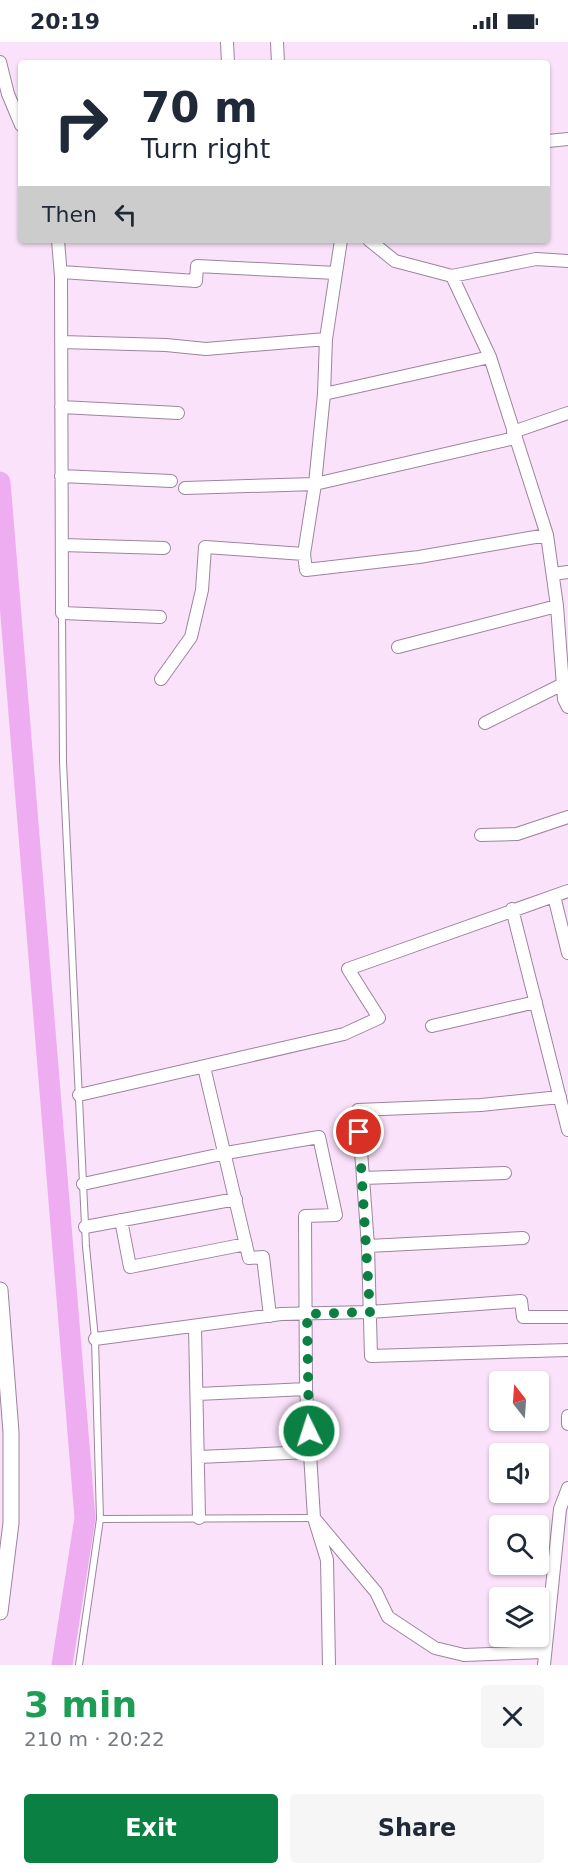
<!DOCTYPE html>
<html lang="en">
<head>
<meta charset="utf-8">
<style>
  :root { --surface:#fff; --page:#f6f6f7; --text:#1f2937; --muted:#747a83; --accent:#0b8043 }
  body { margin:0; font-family:"DejaVu Sans",sans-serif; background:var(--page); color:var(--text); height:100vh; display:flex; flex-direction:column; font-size:22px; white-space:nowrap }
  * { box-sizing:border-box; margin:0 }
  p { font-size:20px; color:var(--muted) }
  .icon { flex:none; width:33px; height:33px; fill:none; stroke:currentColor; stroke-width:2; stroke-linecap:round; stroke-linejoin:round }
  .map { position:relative; height:1623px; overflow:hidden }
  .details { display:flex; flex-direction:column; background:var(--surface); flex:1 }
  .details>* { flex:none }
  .hud { position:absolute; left:18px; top:18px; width:532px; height:183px; border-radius:6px; box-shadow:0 2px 4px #0004; background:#fff; color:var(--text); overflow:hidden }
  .needle { width:39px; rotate:343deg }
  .tools { position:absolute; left:489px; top:1329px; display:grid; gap:12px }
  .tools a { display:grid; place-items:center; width:60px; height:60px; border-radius:6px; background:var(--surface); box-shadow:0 2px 4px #0004; font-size:30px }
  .pin { position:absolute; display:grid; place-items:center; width:51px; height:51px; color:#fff; margin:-26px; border:3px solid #fff; border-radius:50%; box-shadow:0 2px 6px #0007 }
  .me { position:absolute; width:66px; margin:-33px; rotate:356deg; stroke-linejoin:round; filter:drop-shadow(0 0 4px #0008) }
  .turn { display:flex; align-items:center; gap:21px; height:126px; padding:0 24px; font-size:27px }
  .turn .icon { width:78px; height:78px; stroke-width:2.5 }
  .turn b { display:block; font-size:42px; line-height:51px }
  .then { display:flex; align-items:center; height:57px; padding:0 24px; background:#0003; gap:12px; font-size:22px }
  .round { display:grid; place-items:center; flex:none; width:63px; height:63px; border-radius:6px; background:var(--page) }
  .summary { display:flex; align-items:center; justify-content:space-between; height:102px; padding:0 24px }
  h1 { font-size:36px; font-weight:700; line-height:45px; color:#1e9e55 }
  .cta { display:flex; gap:12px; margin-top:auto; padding:12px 24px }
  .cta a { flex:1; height:69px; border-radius:6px; background:var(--accent); color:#fff; font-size:24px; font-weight:700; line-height:69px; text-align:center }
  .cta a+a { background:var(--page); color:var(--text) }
  .status { display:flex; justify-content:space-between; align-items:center; height:42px; padding:0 30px; background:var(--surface); direction:ltr }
  .status svg { height:16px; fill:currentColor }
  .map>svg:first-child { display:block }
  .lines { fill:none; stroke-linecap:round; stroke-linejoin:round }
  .river { stroke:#eeadf0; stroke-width:21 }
  .service-casing { stroke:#9c859c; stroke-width:8 }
  .minor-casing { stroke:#9c859c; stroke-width:14 }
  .tertiary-casing { stroke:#9c859c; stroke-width:17 }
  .service { stroke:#fff; stroke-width:6 }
  .minor { stroke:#fff; stroke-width:12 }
  .tertiary { stroke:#fff; stroke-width:15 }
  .route { stroke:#0b8043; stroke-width:10; stroke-dasharray:0 18 }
</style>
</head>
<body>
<div class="status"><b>20:19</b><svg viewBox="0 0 49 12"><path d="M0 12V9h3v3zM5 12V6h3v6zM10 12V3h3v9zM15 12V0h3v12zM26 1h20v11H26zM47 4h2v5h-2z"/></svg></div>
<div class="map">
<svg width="568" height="1623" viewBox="0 0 568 1623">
  <rect width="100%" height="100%" fill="#fbe2fb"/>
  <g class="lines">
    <path class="river" d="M0,440L85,1476L62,1623"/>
    <defs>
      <path id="service" d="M62,571L63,720L86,1204L95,1297L100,1477L79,1623
        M100,1477L314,1476"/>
      <path id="minor" d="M227,0L228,21
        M277,0L278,21
        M0,20L8,52L21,83
        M548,99L568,97
        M58,198L61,235L62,571L160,575
        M341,198L326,297L324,352L315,442L304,512L306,528L419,515L547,493
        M369,198L395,219L452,234L536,217L568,219
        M61,230L196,239L197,224L336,231
        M452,234L490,315L547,493L557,564L564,657L568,665
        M61,300L166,303L206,307L326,297
        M324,352L490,315
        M61,365L178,371
        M513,390L568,371
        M61,434L171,439
        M185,446L315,442L515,396
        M62,503L164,506
        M553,532L568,530
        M398,605L557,564
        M161,637L191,595L202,548L205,505L304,512
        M485,681L563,642
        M481,793L517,792L568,775
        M554,854L568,911
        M512,867L568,1088
        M432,984L536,960
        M204,1025L249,1216L263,1215L270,1274
        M79,1053L344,992L379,976L348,927L568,849
        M560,1055L481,1063L358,1068L368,1204L371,1314L568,1308
        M363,1136L505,1131
        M83,1142L226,1111L319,1095L336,1173L305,1174L306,1347L198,1352
        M121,1178L130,1225L246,1202
        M85,1185L236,1157
        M368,1204L523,1196
        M195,1285L199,1476
        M95,1297L281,1272L370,1270L521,1259L523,1275H568
        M306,1347L314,1476L327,1518L329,1623
        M568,1374V1382
        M198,1415L310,1410
        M314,1476L376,1550L388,1575L435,1606L464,1613L544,1610
        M544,1623L560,1467L568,1446"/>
      <path id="tertiary" d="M0,1248L11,1390V1481L0,1570"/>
    </defs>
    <use href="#service" class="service-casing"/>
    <use href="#minor" class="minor-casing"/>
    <use href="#tertiary" class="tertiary-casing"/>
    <use href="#service" class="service"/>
    <use href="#minor" class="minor"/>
    <use href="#tertiary" class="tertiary"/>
  </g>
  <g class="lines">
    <path class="route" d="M309,1389L307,1272L370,1270L359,1090"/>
  </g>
</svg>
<div class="tools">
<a><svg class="needle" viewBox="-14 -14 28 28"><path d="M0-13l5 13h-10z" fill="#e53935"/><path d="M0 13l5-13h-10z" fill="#747a83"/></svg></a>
<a><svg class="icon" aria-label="sound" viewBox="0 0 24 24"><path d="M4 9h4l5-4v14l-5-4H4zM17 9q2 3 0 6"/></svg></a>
<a><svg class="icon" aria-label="search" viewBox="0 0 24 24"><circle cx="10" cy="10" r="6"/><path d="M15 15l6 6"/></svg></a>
<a><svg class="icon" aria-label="layers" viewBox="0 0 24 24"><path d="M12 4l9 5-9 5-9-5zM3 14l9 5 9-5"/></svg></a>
</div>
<div class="pin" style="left:359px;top:1090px;background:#d93025"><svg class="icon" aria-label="arrive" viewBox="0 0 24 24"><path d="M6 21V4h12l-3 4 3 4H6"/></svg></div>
<svg class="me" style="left:309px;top:1389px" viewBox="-20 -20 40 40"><circle r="17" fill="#0b8043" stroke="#fff" stroke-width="3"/><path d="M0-11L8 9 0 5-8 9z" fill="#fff"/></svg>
<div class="hud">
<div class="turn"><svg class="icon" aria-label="right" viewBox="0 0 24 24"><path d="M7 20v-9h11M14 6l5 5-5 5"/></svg><div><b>70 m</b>Turn right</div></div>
<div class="then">Then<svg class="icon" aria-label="left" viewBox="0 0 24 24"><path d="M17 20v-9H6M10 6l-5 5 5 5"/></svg></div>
</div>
</div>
<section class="details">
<div class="summary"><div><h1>3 min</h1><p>210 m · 20:22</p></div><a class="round"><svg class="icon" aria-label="close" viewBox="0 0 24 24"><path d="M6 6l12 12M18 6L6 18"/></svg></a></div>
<div class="cta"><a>Exit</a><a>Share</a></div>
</section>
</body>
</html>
